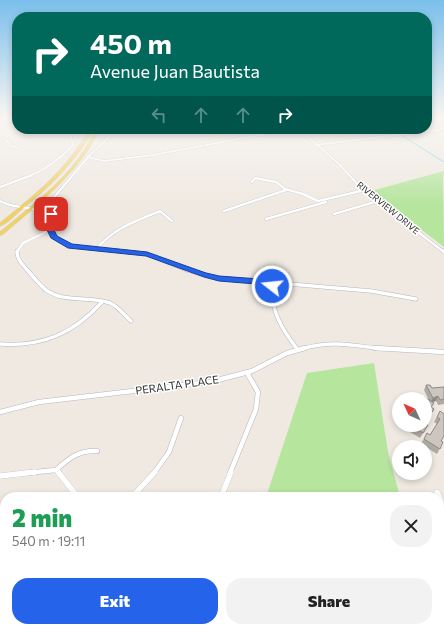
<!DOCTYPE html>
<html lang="en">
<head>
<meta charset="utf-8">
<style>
  :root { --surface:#fff; --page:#f2f2f2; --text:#222; --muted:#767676; --accent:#2563eb }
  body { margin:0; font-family:Commissioner,sans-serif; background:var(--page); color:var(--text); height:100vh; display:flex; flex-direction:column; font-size:15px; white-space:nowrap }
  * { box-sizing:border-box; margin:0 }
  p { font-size:13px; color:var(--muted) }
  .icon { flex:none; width:22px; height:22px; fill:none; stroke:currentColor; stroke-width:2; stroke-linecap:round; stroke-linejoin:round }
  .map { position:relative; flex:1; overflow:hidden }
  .drawer { position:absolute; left:0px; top:492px; width:444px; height:140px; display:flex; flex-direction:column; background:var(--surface); border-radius:16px 16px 0 0; box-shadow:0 2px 6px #0003 }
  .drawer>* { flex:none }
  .banner { position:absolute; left:12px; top:12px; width:420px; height:122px; border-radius:16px; box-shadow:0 2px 6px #0003; background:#00695c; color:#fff; overflow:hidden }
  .needle { width:26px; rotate:314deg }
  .tools { position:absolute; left:392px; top:392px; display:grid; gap:8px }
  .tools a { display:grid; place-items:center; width:40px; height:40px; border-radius:50%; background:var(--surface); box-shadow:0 2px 6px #0003; font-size:20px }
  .pin { position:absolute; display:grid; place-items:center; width:34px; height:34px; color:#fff; margin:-17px; border-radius:8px; box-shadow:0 2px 6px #0006 }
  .me { position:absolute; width:44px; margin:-22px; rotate:286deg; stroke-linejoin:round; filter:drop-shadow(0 0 3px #0008) }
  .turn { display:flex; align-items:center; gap:14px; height:84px; padding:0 12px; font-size:18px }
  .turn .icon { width:52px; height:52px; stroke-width:2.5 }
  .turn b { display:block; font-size:28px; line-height:34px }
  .lanes { display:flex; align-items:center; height:38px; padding:0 12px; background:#0003; justify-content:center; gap:20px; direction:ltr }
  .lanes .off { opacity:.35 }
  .round { display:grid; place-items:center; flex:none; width:42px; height:42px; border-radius:16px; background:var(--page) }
  .overview { display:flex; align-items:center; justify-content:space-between; height:68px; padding:0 12px }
  h1 { font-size:24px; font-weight:800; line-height:30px; color:#1e9e55 }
  .cta { display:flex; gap:8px; margin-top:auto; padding:8px 12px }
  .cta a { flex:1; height:46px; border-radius:16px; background:var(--accent); color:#fff; font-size:16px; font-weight:800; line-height:46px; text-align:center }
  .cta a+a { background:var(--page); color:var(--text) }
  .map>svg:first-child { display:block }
  .green { fill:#b6e59e }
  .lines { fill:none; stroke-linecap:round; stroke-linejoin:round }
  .stream { stroke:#75cff0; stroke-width:1 }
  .street-far4-casing { stroke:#b4b7c1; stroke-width:2.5 }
  .street-far3-casing { stroke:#b4b7c1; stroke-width:3 }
  .street-far2-casing { stroke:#b4b7c1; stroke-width:4.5 }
  .street-far1-casing { stroke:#b4b7c1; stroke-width:5.5 }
  .street-casing { stroke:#b4b7c1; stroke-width:6 }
  .primary-casing { stroke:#c9c9c9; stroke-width:1 }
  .street-far4 { stroke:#fff; stroke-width:2 }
  .street-far3 { stroke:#fff; stroke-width:2.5 }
  .street-far2 { stroke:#fff; stroke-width:3.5 }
  .street-far1 { stroke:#fff; stroke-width:4.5 }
  .street { stroke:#fff; stroke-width:5.5 }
  .primary { fill:#f2d163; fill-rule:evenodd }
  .wall { fill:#afaba4 }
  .shaded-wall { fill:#8e8b86 }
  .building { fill:#cbc7bf; stroke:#8e8b86 }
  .route { fill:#2563eb; stroke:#184099 }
  .labels { text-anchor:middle; stroke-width:3; stroke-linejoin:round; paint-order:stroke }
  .far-street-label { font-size:9px; fill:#2e2e2e; stroke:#fff }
  .street-label { font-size:11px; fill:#2e2e2e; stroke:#fff }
</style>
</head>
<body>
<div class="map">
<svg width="444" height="632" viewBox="0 0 444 632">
  <rect width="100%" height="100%" fill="#efe9e1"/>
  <path class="green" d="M444,171L443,177L444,247L371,191Z
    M374,363L388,452L400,497H266L307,373Z
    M5,622V627H168L172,632H0V623Z
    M225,627H367L364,632H223Z"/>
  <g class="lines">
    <path class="stream" d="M389,129L398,134
      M401,135L444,162"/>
    <defs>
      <path id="street-far4" d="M0,128L10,125L17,126
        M146,129L148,133L191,129
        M299,129L339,164L350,176
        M394,129L402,133
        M316,145L444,129
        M17,148L10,145L5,139L8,135L18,129
        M87,157L104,161L153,155L287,130L300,129
        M29,176C47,169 60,159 73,145L71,136L79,129
        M72,176L90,155L118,129"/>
      <path id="street-far3" d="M349,175L361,188L444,252
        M252,182L255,178L276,182L285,189L303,194L318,201L365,190
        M0,187L32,175
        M0,201C17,210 39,206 51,214C51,222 48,232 54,238C66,250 110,250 128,252
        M44,209L73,175
        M224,211L286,190
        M334,214L378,201
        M266,219L326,202
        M97,249C113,228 137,221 160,211L172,221
        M17,252L23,243L50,230"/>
      <path id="street-far2" d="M17,251C17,260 23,265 29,272C34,278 40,285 46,290C64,303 89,296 110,303C119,307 124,315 131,321
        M118,251L147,254L187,270L219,278L371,291L416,299
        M443,251L444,252
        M273,283C269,309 282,329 297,349
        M0,344C43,347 74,333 102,302
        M301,349C332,340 352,345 382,349"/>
      <path id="street-far1" d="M375,348L444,352
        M0,412L39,402L210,382L252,371L287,353L305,348
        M56,470C69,458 79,450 97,451
        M26,473L56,470L59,473
        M154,473L169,452L181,418
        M230,473L256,409L258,392L247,373"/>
      <path id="street" d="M58,472L78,497
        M0,476L35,472
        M437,492L444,507
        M132,497L155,472
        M221,497L231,472
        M0,566L5,567
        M439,608L444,598
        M182,627L186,632
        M427,632L429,627"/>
      <path id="primary" d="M90,129H94C75,162 51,186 22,209C15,215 8,223 0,226V223C36,194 67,169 90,129Z
        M96,129H100C94,140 88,151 80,161C58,189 29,212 2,235H0V232C28,209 57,187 79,158C85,149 91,139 96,129Z"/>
    </defs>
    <use href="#street-far4" class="street-far4-casing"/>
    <use href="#street-far3" class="street-far3-casing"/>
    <use href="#street-far2" class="street-far2-casing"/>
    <use href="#street-far1" class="street-far1-casing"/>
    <use href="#street" class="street-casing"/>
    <use href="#primary" class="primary-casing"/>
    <use href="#street-far4" class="street-far4"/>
    <use href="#street-far3" class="street-far3"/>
    <use href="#street-far2" class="street-far2"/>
    <use href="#street-far1" class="street-far1"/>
    <use href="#street" class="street"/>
    <use href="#primary" class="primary"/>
  </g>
  <path class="wall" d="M426,385L432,388L444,387V404L438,405L436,401L432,402L431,407L434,409L425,423L428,425L420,438L402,427L403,425H425V399L429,400L424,390Z
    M440,411L441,441L443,442L437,454L421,444L427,433L430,435L437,424L434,422Z"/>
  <path class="shaded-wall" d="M438,396L436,401L430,403L433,398Z"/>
  <path class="building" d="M426,385H430L432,388L444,387V399L440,400L438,396L433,398Z
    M419,394L434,403L431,407L434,409L425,422V399H415Z
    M440,411L444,414V436L441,441L443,442L440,449L424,439L427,433L430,435L440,419L437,417Z
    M425,423L428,425L423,433L410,425H425Z"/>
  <linearGradient id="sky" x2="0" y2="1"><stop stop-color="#7abfeb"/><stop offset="0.57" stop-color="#f8f5f2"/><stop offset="1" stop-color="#f8f5f2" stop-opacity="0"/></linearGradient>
  <rect width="444" height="205" fill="url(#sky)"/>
  <path class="route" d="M51,212L55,214L54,230L57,236L72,244L147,252L206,273L219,276L273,280L277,283L276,286L272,289L269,288L268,285L219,281L204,277L146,256L68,248L51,238L47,230L48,214Z"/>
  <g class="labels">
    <g class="far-street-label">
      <text transform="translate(388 208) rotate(39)" y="3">RIVERVIEW DRIVE</text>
    </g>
    <g class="street-label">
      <text transform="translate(177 385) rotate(-8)" y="4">PERALTA PLACE</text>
    </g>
  </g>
</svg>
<div class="tools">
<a><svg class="needle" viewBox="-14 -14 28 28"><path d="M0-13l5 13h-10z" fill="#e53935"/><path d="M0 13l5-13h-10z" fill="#767676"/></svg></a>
<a><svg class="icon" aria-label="sound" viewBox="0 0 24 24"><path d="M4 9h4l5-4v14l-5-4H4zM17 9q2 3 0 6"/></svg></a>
</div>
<div class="pin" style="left:51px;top:214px;background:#d93025"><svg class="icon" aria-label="arrive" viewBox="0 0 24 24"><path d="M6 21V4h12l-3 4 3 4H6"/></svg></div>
<svg class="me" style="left:272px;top:286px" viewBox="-20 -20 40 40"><circle r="17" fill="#2563eb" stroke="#fff" stroke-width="3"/><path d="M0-11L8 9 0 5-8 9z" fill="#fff"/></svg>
<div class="banner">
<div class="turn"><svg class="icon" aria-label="right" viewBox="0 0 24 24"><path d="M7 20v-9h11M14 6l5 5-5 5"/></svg><div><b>450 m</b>Avenue Juan Bautista</div></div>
<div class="lanes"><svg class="icon off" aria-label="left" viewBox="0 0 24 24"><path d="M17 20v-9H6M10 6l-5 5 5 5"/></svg><svg class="icon off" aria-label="ahead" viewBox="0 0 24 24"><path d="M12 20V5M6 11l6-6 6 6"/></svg><svg class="icon off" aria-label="ahead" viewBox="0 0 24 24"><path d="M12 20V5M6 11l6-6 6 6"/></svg><svg class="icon" aria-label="right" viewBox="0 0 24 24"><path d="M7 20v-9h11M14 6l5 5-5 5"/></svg></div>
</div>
<section class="drawer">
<div class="overview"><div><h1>2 min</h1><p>540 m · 19:11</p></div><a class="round"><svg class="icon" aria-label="close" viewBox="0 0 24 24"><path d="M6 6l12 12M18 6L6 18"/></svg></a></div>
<div class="cta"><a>Exit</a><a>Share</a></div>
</section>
</div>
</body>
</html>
